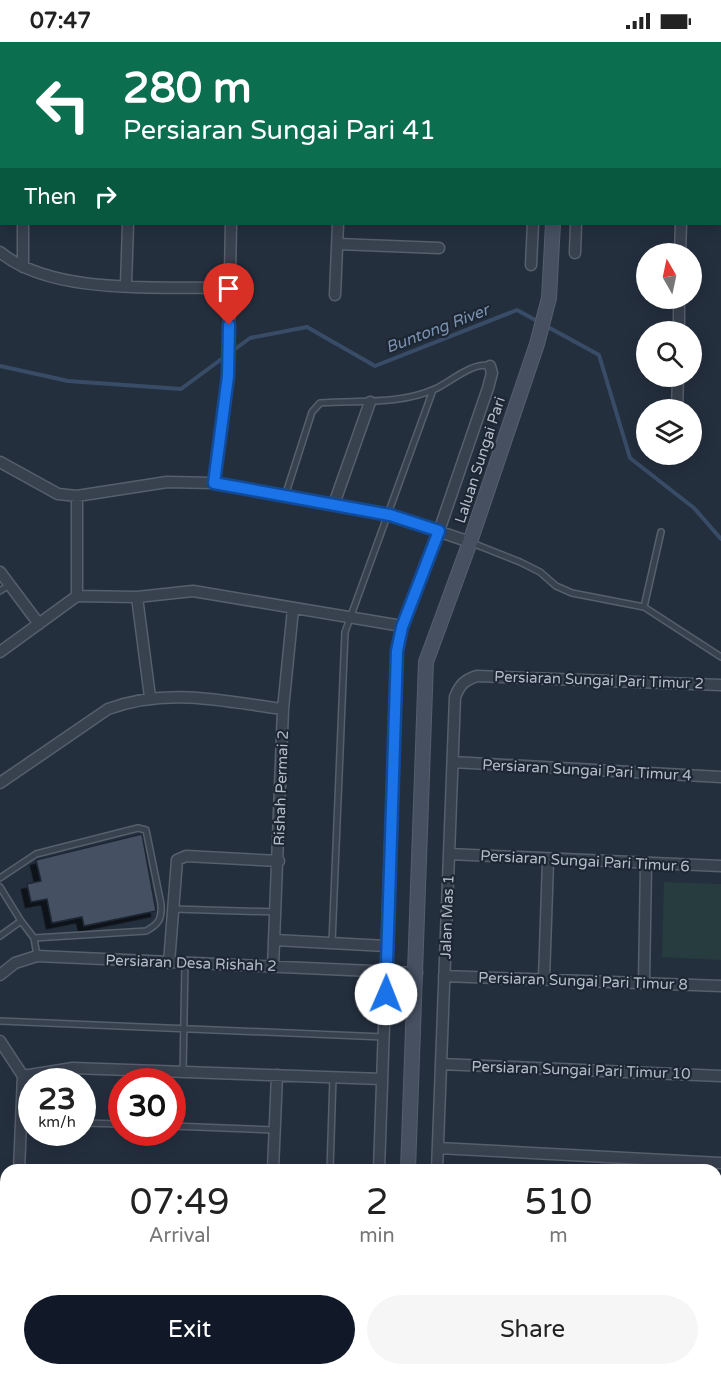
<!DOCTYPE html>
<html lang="en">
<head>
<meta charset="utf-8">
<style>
  :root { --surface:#fff; --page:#f6f6f6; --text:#222; --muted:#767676; --accent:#111827 }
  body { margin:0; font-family:"Varela Round",sans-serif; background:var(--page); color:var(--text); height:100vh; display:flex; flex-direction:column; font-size:22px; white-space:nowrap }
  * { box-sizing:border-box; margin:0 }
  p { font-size:20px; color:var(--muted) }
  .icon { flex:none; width:33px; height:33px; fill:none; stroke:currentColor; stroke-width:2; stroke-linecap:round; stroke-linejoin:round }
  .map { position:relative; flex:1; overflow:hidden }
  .details { position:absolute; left:0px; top:1122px; width:722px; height:212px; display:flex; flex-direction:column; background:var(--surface); border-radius:18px 18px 0 0; box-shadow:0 3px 15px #0003 }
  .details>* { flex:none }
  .hud { position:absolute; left:0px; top:0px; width:722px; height:183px; box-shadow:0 3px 15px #0003; background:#0b6e4f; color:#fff; overflow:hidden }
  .needle { width:39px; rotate:351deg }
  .controls { position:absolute; left:636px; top:201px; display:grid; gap:12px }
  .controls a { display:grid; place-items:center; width:66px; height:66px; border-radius:50%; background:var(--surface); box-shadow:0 3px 15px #0003; font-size:30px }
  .speed { position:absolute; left:18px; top:1026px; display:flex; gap:12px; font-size:30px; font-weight:700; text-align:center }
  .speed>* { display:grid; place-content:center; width:78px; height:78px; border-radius:50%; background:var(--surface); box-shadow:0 3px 15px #0003; line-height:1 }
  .speed small { font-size:15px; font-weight:400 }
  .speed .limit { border:9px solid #d22; background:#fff; color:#111 }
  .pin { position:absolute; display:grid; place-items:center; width:51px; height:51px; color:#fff; margin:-62px -26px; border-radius:50% 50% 50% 0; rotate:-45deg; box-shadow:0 0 6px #0007 }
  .pin .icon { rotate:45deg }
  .me { position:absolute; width:66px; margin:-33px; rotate:1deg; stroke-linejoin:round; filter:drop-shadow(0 0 4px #0008) }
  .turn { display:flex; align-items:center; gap:21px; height:126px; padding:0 24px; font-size:27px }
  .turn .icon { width:78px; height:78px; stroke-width:2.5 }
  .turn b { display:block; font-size:42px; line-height:51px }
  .then { display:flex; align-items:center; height:57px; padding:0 24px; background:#0003; gap:12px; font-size:22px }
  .eta { display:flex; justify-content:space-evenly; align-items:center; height:102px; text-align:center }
  .eta b { font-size:36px; font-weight:600; line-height:42px }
  .cta { display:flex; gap:12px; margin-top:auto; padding:12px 24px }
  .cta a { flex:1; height:69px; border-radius:36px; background:var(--accent); color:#fff; font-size:24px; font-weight:600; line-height:69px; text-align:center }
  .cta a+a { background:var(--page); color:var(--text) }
  .status { display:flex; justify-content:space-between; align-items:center; height:42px; padding:0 30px; background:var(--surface); direction:ltr }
  .status svg { height:16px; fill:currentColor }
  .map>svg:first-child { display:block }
  .green { fill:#263c3f }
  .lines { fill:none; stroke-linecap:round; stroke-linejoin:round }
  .stream { stroke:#394c67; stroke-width:4 }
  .building { fill:#455162; stroke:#1f2835; stroke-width:1.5; filter:url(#shadow) }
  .service-casing { stroke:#565f6c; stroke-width:8 }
  .minor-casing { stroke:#565f6c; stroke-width:13 }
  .secondary-casing { stroke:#565f6c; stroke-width:16 }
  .service { stroke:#38414e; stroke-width:5 }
  .minor { stroke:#38414e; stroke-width:10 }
  .secondary { stroke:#465061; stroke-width:14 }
  .route-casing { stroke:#114b97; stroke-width:15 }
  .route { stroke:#1a73e8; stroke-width:10 }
  .labels { text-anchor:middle; stroke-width:4.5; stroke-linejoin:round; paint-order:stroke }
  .street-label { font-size:15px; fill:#b4bcc9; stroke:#1d2633 }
  .water-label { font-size:16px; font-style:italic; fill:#7c92b1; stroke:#1d2633 }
</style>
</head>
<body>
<div class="status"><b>07:47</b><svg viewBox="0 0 49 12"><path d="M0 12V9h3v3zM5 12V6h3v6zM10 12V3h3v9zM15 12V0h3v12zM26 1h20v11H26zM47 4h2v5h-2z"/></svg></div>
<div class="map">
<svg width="721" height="1333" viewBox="0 0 721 1333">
  <defs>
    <filter id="shadow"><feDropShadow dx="-5.5" dy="5.5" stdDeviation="0" flood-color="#0009"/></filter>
  </defs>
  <rect width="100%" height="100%" fill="#242f3e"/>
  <path class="green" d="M664,840L721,842V918L662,915Z"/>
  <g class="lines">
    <path class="stream" d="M0,324L68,339L181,347L250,296L307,285L375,324L517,268L599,313L630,416L694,466L721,497"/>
  </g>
  <path class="building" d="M142,792L156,869L84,884L82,875L52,881L47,857L31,860L27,842L41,839L36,818Z"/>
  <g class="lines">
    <defs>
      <path id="service" d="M687,2V0
        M285,454L312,370L320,361C358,358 399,363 435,347C450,340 474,319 490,324
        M472,501L520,520L540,530L556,544L572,551L644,565L721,615
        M0,549L9,543
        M644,565L661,490
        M0,836L36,812L138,786L146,788L161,862C162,877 159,882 146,889L34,896
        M0,845L21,879
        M173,867L276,870
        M0,894L21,879L34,896L37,914
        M332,901L345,590L433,348
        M0,979L384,995
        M183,1030L185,921
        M21,1078L32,1079
        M82,1081L122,1082
        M172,1084L275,1088
        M330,1128L333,1035
        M0,1330L7,1333
        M67,1333L68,1328
        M318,1333V1328"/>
      <path id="minor" d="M165,0L173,2
        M26,2V0
        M134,2V0
        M235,2V0
        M430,2V0
        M538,2V0
        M720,26H721
        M720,131H721
        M338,202L439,206
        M0,210C53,254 161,244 229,246
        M575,211L576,182
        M680,212L681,182
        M531,223L533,182
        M23,225V182
        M126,243L128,182
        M335,253L338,182
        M679,290V256
        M677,368L678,334
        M0,420L58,452L77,454L167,440L214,441L390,473L470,500
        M214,441L228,334L231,182
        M334,462L370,360
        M0,530L39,582
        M77,554L137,555L193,549L402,584
        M137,555L150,655
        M0,610L77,554V454
        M453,720L721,735
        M0,741L108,667C168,645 222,659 283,667
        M449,812L721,824
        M275,898L386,904
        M169,921L177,818L186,814L279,819
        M273,925L283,667L293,567
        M0,933L15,921L37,914L417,931
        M444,934L721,944
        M544,937L548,819
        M644,941L646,822
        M0,999L23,1034L19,1128
        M441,1022L721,1034
        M23,1034L73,1026L382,1037
        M438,1106L721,1121
        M273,1128L277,1033
        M379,1128L397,609L402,584L439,489L488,346L492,331L490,324
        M437,1128L455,655C460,642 465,638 477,634L721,643
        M716,1206H721
        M716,1257H721
        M0,1265H6
        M716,1313H721
        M429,1329L528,1333
        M12,1333V1328
        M121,1333V1328
        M266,1333V1328
        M372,1333V1328"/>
      <path id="secondary" d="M559,2V0
        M408,1128L426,620L470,500L537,302L549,256L553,182
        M401,1333L402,1328"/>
    </defs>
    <use href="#service" class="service-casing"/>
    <use href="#minor" class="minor-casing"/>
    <use href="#secondary" class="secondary-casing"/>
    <use href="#service" class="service"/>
    <use href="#minor" class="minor"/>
    <use href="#secondary" class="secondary"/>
  </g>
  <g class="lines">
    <defs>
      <path id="route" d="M229,283L228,334L214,441L390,473L439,489L402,585L397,609L386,952"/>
    </defs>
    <use href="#route" class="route-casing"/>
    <use href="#route" class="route"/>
  </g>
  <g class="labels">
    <g class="street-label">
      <text transform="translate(480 418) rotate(-72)" y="5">Laluan Sungai Pari</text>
      <text transform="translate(599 638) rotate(2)" y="5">Persiaran Sungai Pari Timur 2</text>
      <text transform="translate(587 728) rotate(3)" y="5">Persiaran Sungai Pari Timur 4</text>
      <text transform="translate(281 746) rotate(-88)" y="5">Rishah Permai 2</text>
      <text transform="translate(585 819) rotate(3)" y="5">Persiaran Sungai Pari Timur 6</text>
      <text transform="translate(447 875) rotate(-88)" y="5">Jalan Mas 1</text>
      <text transform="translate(191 921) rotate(2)" y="5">Persiaran Desa Rishah 2</text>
      <text transform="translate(583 939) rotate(2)" y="5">Persiaran Sungai Pari Timur 8</text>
      <text transform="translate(581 1028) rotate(2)" y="5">Persiaran Sungai Pari Timur 10</text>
    </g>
    <g class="water-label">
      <text transform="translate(437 286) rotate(-21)" y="6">Buntong River</text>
    </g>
  </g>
</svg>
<div class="controls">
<a><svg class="needle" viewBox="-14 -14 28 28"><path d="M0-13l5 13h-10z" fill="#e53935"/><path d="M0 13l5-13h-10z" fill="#767676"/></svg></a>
<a><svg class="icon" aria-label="search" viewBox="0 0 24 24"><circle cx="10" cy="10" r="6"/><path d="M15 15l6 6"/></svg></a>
<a><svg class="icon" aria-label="layers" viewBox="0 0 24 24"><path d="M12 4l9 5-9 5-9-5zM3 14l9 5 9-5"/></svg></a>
</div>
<div class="speed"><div>23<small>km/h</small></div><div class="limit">30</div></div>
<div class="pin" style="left:229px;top:283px;background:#d93025"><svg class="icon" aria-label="arrive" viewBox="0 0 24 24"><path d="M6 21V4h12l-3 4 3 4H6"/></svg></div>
<svg class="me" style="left:386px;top:952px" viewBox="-20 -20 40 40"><circle r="19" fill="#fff"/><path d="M0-13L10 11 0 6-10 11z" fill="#1a73e8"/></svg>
<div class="hud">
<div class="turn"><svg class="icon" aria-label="left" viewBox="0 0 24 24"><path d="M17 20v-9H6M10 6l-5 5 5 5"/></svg><div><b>280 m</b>Persiaran Sungai Pari 41</div></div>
<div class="then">Then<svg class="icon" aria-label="right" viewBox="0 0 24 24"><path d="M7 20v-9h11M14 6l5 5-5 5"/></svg></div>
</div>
<section class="details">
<div class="eta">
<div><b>07:49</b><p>Arrival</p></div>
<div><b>2</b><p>min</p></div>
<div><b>510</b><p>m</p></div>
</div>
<div class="cta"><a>Exit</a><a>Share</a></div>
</section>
</div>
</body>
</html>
